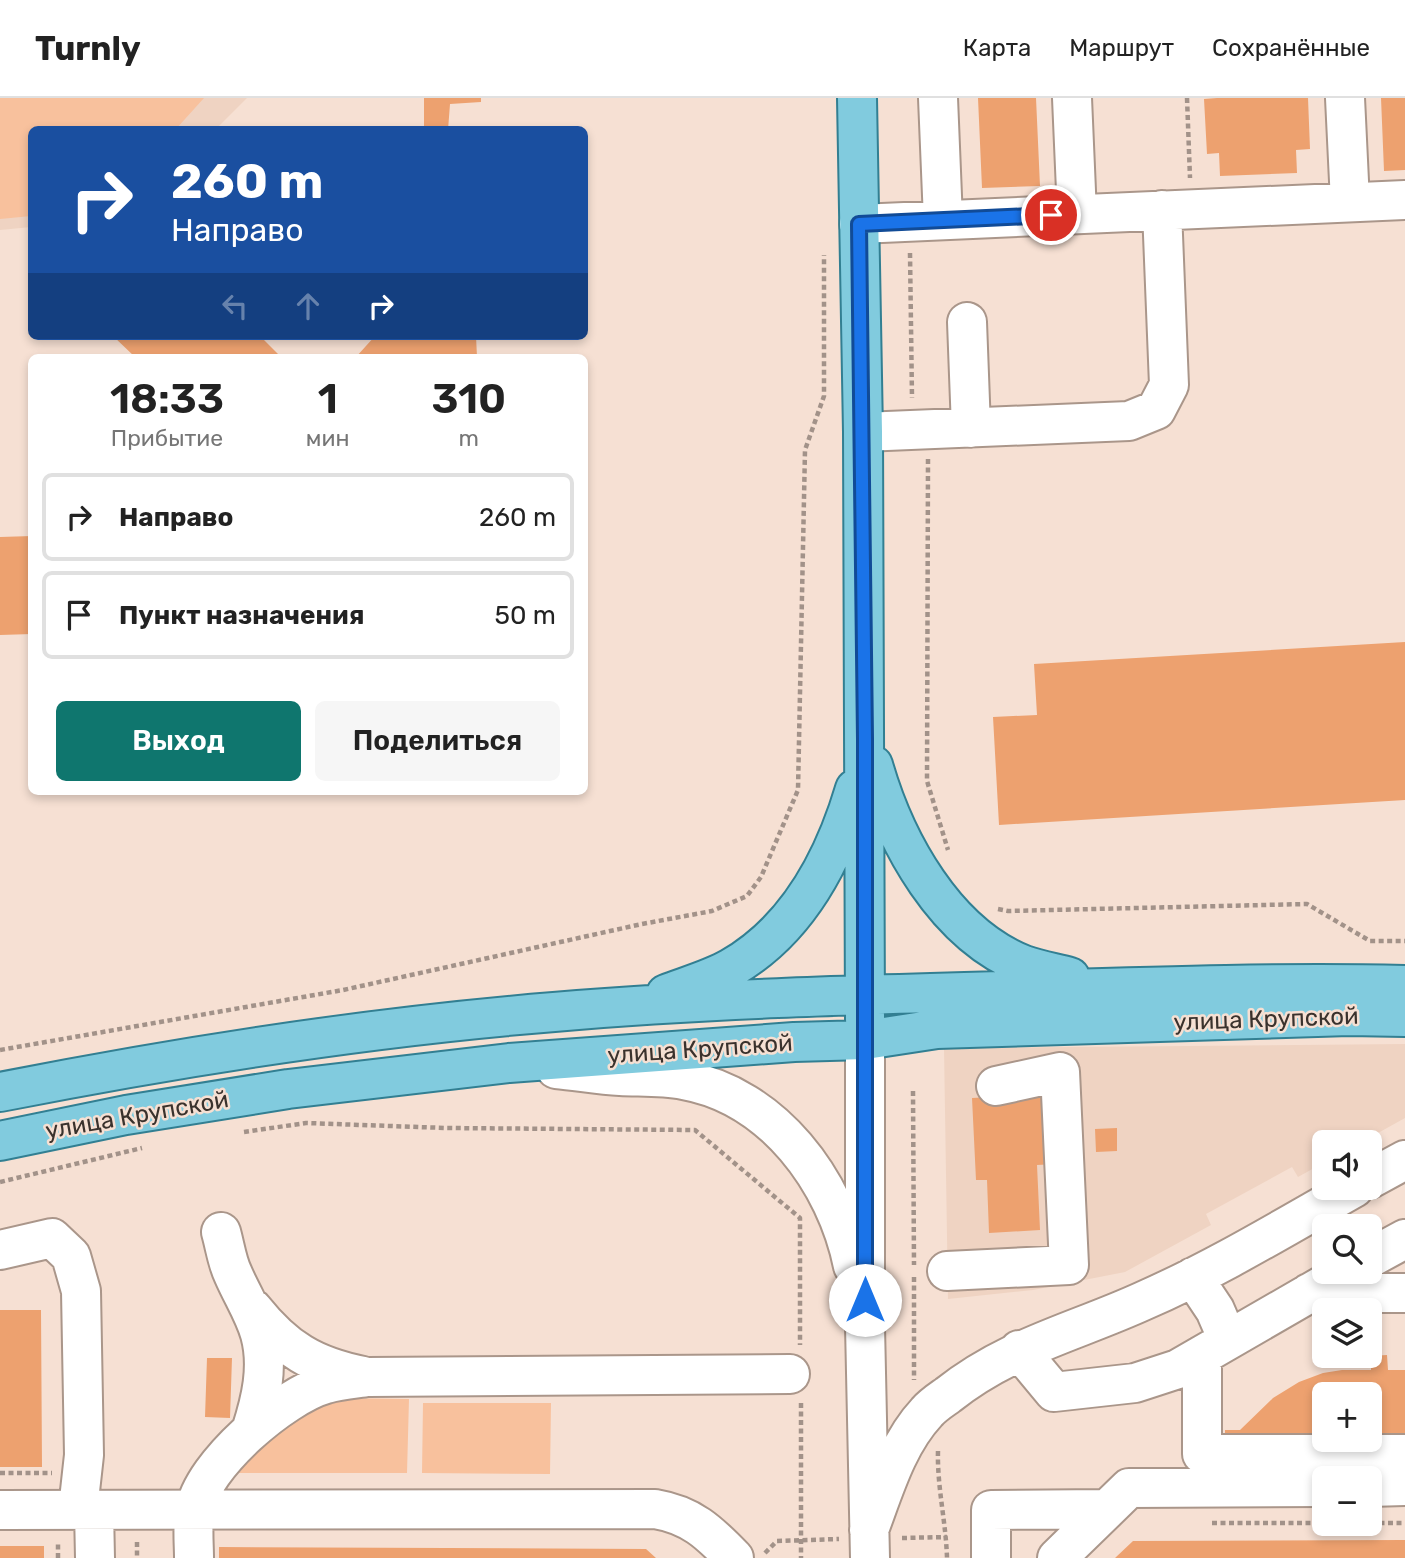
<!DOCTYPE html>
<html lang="ru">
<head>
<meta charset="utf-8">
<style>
  :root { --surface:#fff; --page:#f6f6f6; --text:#222; --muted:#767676; --line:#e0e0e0; --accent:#0f766e }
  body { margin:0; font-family:Rubik,sans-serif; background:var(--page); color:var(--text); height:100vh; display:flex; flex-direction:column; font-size:26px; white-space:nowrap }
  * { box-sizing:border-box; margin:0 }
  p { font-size:23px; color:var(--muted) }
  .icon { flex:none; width:38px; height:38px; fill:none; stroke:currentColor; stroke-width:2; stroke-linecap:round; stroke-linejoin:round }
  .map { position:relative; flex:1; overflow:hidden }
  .details { position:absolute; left:28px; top:256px; width:560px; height:441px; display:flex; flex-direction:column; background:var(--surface); border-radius:10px; box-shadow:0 4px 10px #0003 }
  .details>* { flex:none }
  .banner { position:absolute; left:28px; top:28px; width:560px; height:214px; border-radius:10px; box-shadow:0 4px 10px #0003; background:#1a4fa0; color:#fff; overflow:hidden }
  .buttons { position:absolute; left:1312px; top:1032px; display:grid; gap:14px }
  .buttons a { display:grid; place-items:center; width:70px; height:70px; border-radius:10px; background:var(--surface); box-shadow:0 4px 10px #0003; font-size:35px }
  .pin { position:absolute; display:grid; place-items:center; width:60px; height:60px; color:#fff; margin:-30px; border:4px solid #fff; border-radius:50%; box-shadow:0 2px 7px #0007 }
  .me { position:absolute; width:77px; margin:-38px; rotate:0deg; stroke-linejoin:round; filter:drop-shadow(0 0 5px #0008) }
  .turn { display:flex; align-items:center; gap:24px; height:147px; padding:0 28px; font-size:32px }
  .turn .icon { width:91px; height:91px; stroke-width:2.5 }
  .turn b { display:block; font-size:49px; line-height:60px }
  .lanes { display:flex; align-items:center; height:66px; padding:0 28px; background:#0003; justify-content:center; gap:35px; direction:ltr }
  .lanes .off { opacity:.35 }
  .eta { display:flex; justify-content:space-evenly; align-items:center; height:119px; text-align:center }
  .eta b { font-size:42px; font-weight:600; line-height:49px }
  .cta { display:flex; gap:14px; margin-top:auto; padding:14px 28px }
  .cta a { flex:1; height:80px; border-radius:10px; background:var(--accent); color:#fff; font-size:28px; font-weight:600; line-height:80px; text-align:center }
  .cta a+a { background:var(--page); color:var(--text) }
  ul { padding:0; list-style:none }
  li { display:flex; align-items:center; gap:21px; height:88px; margin:0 14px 10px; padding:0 14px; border:4px solid var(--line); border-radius:10px }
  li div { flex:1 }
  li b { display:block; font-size:26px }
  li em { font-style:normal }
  header { display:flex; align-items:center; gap:42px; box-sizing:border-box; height:98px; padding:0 35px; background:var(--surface); border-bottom:2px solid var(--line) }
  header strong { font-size:33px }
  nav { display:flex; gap:38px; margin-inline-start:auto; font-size:24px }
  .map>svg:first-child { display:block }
  .built { fill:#efd3c2 }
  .green { fill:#f8c19d }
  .building { fill:#eda16f }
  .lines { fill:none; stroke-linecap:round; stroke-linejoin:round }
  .minor-casing { stroke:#aa968a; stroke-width:42 }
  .major-casing { stroke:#327f92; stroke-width:42 }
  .path { stroke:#a29289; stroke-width:4.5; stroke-dasharray:5 3.5; stroke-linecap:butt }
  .minor { stroke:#fff; stroke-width:38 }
  .major { stroke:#81cbde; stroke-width:38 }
  .route-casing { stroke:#114b97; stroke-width:18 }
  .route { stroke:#1a73e8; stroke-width:12 }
  .labels { text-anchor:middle; stroke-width:5; stroke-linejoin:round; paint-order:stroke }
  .street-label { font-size:24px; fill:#3a322d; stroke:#f6e0d3 }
</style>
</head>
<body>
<header>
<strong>Turnly</strong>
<nav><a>Карта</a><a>Маршрут</a><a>Сохранённые</a></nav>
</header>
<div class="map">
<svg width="1405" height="1460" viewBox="0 0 1405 1460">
  <rect width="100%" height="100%" fill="#f6e0d3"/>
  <path class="built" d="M0,0H247L216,31L32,32L31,129L0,132Z
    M1405,946V1020L1360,1045H1325V1064L1298,1079L1292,1069L1206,1116L1211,1127L1125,1174L1033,1192L948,1201L944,950Z"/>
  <path class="green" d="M0,0H204L176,31L32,32L31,118L0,121Z
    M336,1300L409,1301L407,1375H234L279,1329Z
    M423,1305H551L550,1376L422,1375Z"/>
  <path class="building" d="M424,0H481V4L450,6L448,32H424Z
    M978,0H1036L1040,88L982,90Z
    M1217,0H1308L1310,51L1296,52L1297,75L1220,78L1219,55L1207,56L1204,1Z
    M1381,0H1405V72L1384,73Z
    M113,238H260L281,259H135Z
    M375,238H476L477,259H356Z
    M32,438V536L0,537V439Z
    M1405,544V702L999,727L993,619L1037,617L1034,566Z
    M1053,996L1056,1066L1037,1067L1040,1132L989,1135L987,1082H976L972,1000Z
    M1117,1030V1053L1096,1054L1095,1031Z
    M0,1212H41L42,1369H0Z
    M1387,1257L1388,1272H1405V1339L1370,1340V1297H1325V1340L1225,1350V1332H1240L1273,1300L1299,1284L1323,1275L1342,1272H1371V1258Z
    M207,1260H232L230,1320L205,1319Z
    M1405,1442V1460H1115L1133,1443Z
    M0,1448H44V1460H0Z
    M219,1449L646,1451L656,1460H219Z"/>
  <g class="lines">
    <defs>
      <path id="minor" d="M938,0L943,122
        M1072,0L1077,116
        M1345,0L1350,104
        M859,126L1405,102
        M967,224L971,330
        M863,334L1129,323L1156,312L1169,287L1162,112
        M865,942V1228L870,1460
        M556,971C578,973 599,977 620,978C641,979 663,978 684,982C773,998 836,1083 853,1168
        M1370,1081L1405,1062
        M221,1134C225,1148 227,1164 233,1176C242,1197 254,1215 260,1236C269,1269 261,1302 251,1333
        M0,1152L52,1140L71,1158L81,1193L84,1357L78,1411
        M1370,1160L1405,1141
        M947,1173L1069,1167L1060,974L996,988
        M1193,1179L1215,1212L1228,1242
        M1309,1195H1405
        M253,1211C285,1251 313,1268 363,1278
        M1019,1252L1054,1294L1135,1285L1178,1271L1346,1174
        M1202,1257V1356H1405
        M1370,1389L1405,1388
        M0,1412L655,1411C691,1417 709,1434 734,1460
        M94,1412L95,1460
        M869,1432C884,1392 897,1346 927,1314C933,1307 941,1302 948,1297C1008,1249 1075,1234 1143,1203C1216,1171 1285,1129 1354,1090
        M194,1460C194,1445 192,1427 195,1412C202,1367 283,1298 326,1286C339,1282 354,1281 368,1279L790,1276
        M991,1460V1412L1107,1411
        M1057,1460L1129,1390L1325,1389"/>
      <path id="major" d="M857,0L863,334L865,922
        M873,667C895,744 945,836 1024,867C1038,872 1055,875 1070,879
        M666,896C687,888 712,881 731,870C797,832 834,762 855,691
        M0,994C183,958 368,929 554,914C703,901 852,897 1001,893C1136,889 1270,884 1405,887
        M0,1043L126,1017L288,991L509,965L794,944L865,942L937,931L1349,918L1405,919"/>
    </defs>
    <use href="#minor" class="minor-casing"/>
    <use href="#major" class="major-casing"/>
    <path class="path" d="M1187,0L1190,80
      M910,155L912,300
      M928,361L927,683L948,752
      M998,811L1008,813L1307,806L1370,843H1405
      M0,952L343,892L642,826L712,813L747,798L761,779L798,692L805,352L824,298V157
      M913,993L914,1167
      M244,1034L306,1025L446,1030L695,1032L800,1120V1247
      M0,1084L142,1050
      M914,1179V1282
      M801,1305V1460
      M938,1353C937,1389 946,1424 947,1460
      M0,1375H52
      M1212,1425H1325
      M1371,1425H1405
      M902,1440L947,1439
      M137,1444V1460
      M765,1455L777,1443L839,1441
      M58,1460V1443"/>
    <use href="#minor" class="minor"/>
    <use href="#major" class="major"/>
  </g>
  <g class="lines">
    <defs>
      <path id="route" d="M865,1202V641L859,126L1051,117"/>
    </defs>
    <use href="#route" class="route-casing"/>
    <use href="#route" class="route"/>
  </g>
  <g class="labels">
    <g class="street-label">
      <text transform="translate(1266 921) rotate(-2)" y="8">улица Крупской</text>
      <text transform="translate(700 951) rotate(-4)" y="8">улица Крупской</text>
      <text transform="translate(137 1017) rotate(-10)" y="8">улица Крупской</text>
    </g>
  </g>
</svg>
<div class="buttons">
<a><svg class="icon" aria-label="sound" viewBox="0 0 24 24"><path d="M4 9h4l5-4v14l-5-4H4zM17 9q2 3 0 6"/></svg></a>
<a><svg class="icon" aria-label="search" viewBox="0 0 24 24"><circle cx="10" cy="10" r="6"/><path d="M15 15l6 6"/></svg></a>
<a><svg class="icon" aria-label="layers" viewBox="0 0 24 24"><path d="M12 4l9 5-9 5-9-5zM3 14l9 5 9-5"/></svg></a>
<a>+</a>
<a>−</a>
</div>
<div class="pin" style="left:1051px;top:117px;background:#d93025"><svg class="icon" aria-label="arrive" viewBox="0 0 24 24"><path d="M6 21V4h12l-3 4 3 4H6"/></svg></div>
<svg class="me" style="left:865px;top:1202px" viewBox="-20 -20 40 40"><circle r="19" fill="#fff"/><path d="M0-13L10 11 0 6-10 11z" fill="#1a73e8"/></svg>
<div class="banner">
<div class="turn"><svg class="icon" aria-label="right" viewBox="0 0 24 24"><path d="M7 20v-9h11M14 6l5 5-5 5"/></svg><div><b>260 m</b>Направо</div></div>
<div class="lanes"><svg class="icon off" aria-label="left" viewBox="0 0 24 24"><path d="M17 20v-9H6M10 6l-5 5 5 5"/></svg><svg class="icon off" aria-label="ahead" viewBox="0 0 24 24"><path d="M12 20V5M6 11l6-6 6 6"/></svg><svg class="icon" aria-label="right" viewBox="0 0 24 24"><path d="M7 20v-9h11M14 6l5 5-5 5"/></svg></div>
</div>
<section class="details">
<div class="eta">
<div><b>18:33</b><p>Прибытие</p></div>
<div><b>1</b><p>мин</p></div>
<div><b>310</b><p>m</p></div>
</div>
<ul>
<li><svg class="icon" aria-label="right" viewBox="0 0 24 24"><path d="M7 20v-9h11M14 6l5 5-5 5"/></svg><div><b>Направо</b></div><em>260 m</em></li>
<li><svg class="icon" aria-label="arrive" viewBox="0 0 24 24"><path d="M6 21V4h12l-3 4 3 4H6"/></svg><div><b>Пункт назначения</b></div><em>50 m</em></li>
</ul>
<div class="cta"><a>Выход</a><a>Поделиться</a></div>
</section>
</div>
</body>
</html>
